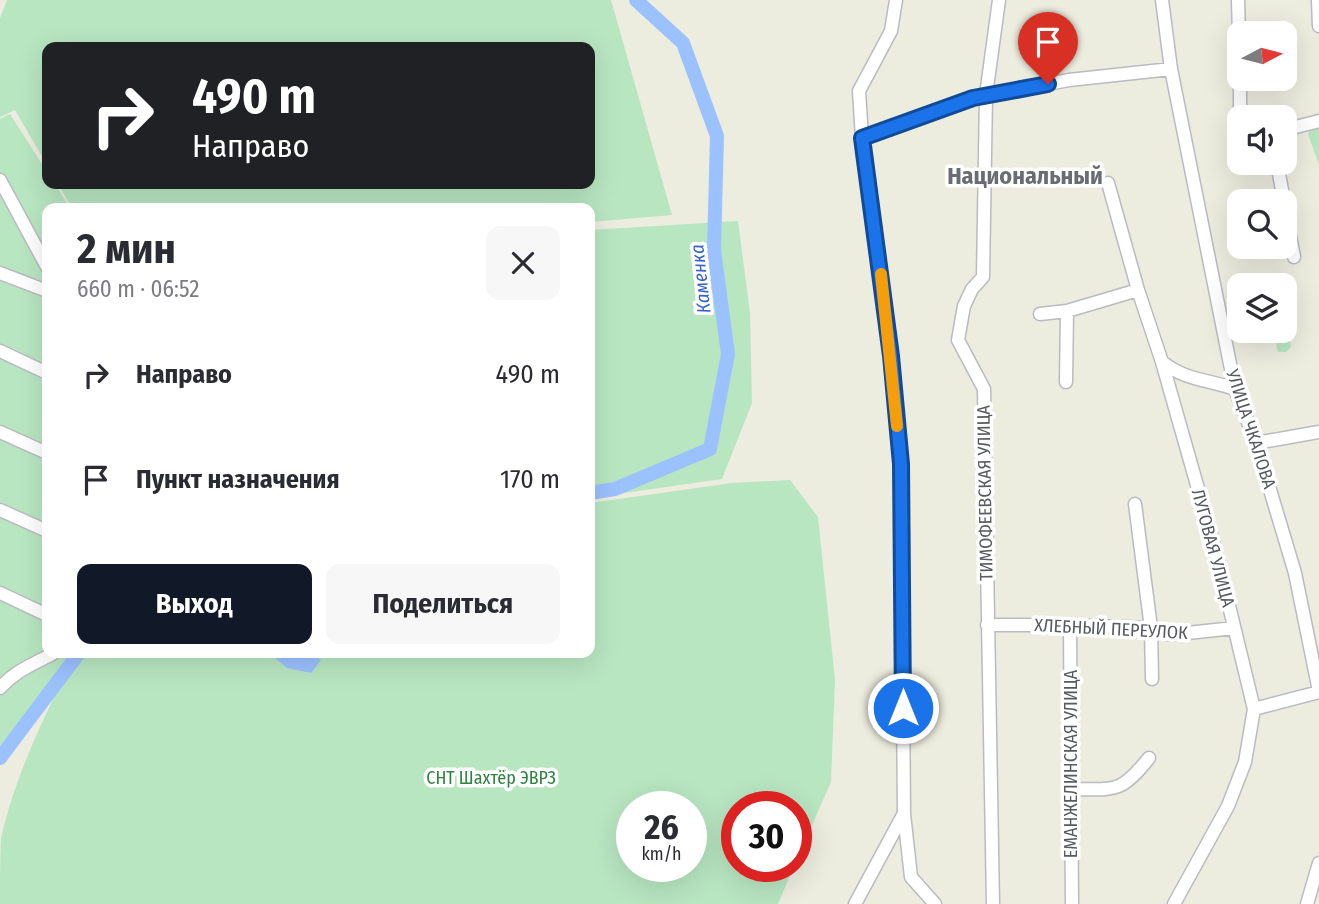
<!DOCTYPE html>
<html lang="ru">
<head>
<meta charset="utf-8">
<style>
  :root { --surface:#fff; --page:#f7f7f7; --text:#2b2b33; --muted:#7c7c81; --accent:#111827 }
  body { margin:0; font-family:"Fira Sans Condensed",sans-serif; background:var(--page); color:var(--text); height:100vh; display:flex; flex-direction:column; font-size:26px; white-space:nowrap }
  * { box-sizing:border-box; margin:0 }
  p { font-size:23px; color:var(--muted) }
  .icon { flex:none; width:38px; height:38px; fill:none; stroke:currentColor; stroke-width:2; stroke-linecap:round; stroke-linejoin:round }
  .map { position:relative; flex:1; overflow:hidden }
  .details { position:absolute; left:42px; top:203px; width:553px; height:455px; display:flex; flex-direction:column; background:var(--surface); border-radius:14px; box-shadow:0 7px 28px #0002 }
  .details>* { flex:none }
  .guide { position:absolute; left:42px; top:42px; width:553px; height:147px; border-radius:14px; box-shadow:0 7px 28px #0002; background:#202124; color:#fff; overflow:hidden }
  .needle { width:46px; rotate:83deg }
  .controls { position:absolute; left:1227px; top:21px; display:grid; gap:14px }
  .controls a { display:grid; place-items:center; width:70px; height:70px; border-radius:14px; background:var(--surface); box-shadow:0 7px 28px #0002; font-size:35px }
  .speed { position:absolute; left:616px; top:791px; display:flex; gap:14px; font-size:35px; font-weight:700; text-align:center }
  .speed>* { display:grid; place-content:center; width:91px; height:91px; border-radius:50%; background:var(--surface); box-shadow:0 7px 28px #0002; line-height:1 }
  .speed small { font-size:18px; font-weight:400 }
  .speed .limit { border:10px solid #d22; background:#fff; color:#111 }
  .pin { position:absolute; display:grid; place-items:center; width:60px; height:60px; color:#fff; margin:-72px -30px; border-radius:50% 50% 50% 0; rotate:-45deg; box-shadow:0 0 7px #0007 }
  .pin .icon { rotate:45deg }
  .me { position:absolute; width:77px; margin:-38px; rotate:0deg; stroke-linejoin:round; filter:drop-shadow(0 0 5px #0008) }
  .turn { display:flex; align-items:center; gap:24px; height:147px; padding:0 35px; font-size:32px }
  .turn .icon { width:91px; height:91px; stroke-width:2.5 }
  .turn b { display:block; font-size:49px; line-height:60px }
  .round { display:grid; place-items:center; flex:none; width:74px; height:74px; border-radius:14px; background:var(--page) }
  .overview { display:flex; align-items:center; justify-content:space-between; height:119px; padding:0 35px }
  h1 { font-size:42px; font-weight:700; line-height:52px }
  .button { display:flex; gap:14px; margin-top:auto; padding:14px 35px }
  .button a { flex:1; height:80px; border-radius:14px; background:var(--accent); color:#fff; font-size:28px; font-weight:700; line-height:80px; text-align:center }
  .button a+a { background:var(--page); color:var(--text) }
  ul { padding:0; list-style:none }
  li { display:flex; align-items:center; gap:21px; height:105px; padding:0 35px }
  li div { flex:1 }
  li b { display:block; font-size:26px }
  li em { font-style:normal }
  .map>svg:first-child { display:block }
  .green { fill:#b8e6c1; fill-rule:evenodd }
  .water { fill:#9cc1ff }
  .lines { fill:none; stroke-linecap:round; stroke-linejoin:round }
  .river { stroke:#9cc1ff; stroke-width:14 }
  .minor-casing { stroke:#babbc2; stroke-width:15 }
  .minor { stroke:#fff; stroke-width:12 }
  .route-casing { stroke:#114b97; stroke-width:18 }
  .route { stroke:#1a73e8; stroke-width:12 }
  .slow { stroke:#f59e0b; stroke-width:12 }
  .labels { text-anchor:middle; stroke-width:7; stroke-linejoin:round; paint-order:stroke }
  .street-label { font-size:18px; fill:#585a61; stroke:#fff }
  .park-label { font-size:18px; fill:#2e8341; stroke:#fff }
  .water-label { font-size:19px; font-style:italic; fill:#3863c9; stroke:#fff }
  .district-label { font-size:24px; font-weight:bold; fill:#696c73; stroke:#fff }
</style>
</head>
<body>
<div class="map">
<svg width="1319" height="904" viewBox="0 0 1319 904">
  <rect width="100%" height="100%" fill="#ececdf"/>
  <path class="green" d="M7,0H611L672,215L590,222V208H72L58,184H590V47H47V165L15,110L0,117V18Z
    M10,114L47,172V184H55L70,208H47V653H75L0,746V119Z
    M1319,125V165L1308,134L1312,127Z
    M738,221L750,313L752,403L722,479L590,498V230Z
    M1292,313L1297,319L1289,335L1291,347L1286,352H1278C1275,344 1277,338 1279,331H1284L1285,319Z
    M790,480L818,517L835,680L831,782L796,861V807H737V866H794L778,904H0C0,883 0,859 1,839C15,774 47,711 76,653H590V503L732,483ZM632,807H691V866H632Z"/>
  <path class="water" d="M269,653H308L321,660L311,673L287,668Z"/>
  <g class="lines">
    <path class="river" d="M590,493L615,489L710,449L728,354L714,250L717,136L683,43L636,0
      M0,758L79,653"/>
    <defs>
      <path id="minor" d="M896,0L891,31L859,91L862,138L892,356L901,464L904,814L911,877L935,904
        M1162,0L1171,69L1235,389L1256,443L1295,573L1319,691
        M1238,0L1239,35
        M1318,0L1319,26
        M1240,79V117
        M1284,130L1319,121
        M862,138L973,98L1069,80L1171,69
        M1277,163L1284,201
        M0,180L47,267
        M1108,183L1138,290L1162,362L1216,552L1254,709L1245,762L1228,806L1174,904
        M1284,205L1294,257
        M0,273L47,291
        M1040,314L1067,311
        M0,351L47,373
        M1162,362C1187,381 1207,379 1235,389
        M1066,382L1067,311L1138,290
        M0,432L47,453
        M1256,443L1319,432
        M1135,504L1151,628L1152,679
        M0,510L47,531
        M0,593L47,615
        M987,625H1070L1151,628L1166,634H1178L1234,628
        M1070,625L1072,904
        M0,688C16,670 34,664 54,653
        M1254,709L1319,692
        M1072,789C1116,789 1120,794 1149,758
        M855,904L903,815
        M993,904L984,389L958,340L964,306L972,289L983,277L986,95L999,0
        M1307,904L1319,863"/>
    </defs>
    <use href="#minor" class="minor-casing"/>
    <use href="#minor" class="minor"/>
  </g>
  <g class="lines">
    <defs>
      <path id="route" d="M903,708L901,464L891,356L862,138L973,98L1048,84"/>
    </defs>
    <use href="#route" class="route-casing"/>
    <use href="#route" class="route"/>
    <path class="slow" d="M881,274L897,426"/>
  </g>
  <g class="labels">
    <g class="street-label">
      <text transform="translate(1251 429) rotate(72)" y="6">УЛИЦА ЧКАЛОВА</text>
      <text transform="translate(985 493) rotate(-91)" y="6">ТИМОФЕЕВСКАЯ УЛИЦА</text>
      <text transform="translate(1213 548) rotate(75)" y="6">ЛУГОВАЯ УЛИЦА</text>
      <text transform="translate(1111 629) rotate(3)" y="6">ХЛЕБНЫЙ ПЕРЕУЛОК</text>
      <text transform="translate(1071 764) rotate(-90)" y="6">ЕМАНЖЕЛИНСКАЯ УЛИЦА</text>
    </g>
    <g class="park-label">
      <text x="491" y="784">СНТ Шахтёр ЭВРЗ</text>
    </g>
    <g class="water-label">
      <text transform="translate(700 279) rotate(-96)" y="7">Каменка</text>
    </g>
    <g class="district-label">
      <text x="1025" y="184">Национальный</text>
    </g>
  </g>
</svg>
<div class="controls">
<a><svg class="needle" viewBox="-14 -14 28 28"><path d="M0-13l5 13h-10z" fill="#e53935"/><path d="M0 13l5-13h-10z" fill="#7c7c81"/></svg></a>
<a><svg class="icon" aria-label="sound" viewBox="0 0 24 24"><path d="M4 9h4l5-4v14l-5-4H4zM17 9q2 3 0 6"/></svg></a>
<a><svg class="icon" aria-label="search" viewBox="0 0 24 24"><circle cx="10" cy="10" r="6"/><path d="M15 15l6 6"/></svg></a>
<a><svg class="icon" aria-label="layers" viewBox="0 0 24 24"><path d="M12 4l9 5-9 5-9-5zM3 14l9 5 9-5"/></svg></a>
</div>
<div class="speed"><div>26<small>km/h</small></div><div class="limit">30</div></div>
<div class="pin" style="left:1048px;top:84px;background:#d93025"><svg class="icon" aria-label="arrive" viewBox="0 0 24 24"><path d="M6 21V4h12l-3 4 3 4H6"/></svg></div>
<svg class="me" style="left:903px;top:708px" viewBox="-20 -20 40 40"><circle r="17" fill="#1a73e8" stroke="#fff" stroke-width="3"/><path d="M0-11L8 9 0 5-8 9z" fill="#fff"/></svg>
<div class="guide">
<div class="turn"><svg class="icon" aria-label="right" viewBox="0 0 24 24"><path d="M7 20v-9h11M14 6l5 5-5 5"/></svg><div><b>490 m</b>Направо</div></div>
</div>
<section class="details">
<div class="overview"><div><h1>2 мин</h1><p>660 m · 06:52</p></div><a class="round"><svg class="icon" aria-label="close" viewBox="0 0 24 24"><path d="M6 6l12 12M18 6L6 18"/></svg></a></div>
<ul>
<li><svg class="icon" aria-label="right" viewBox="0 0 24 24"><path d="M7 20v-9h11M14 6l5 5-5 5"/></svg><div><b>Направо</b></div><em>490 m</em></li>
<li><svg class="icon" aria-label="arrive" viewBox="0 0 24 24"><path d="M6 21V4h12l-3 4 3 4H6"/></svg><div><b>Пункт назначения</b></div><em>170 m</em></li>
</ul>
<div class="button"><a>Выход</a><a>Поделиться</a></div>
</section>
</div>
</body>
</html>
